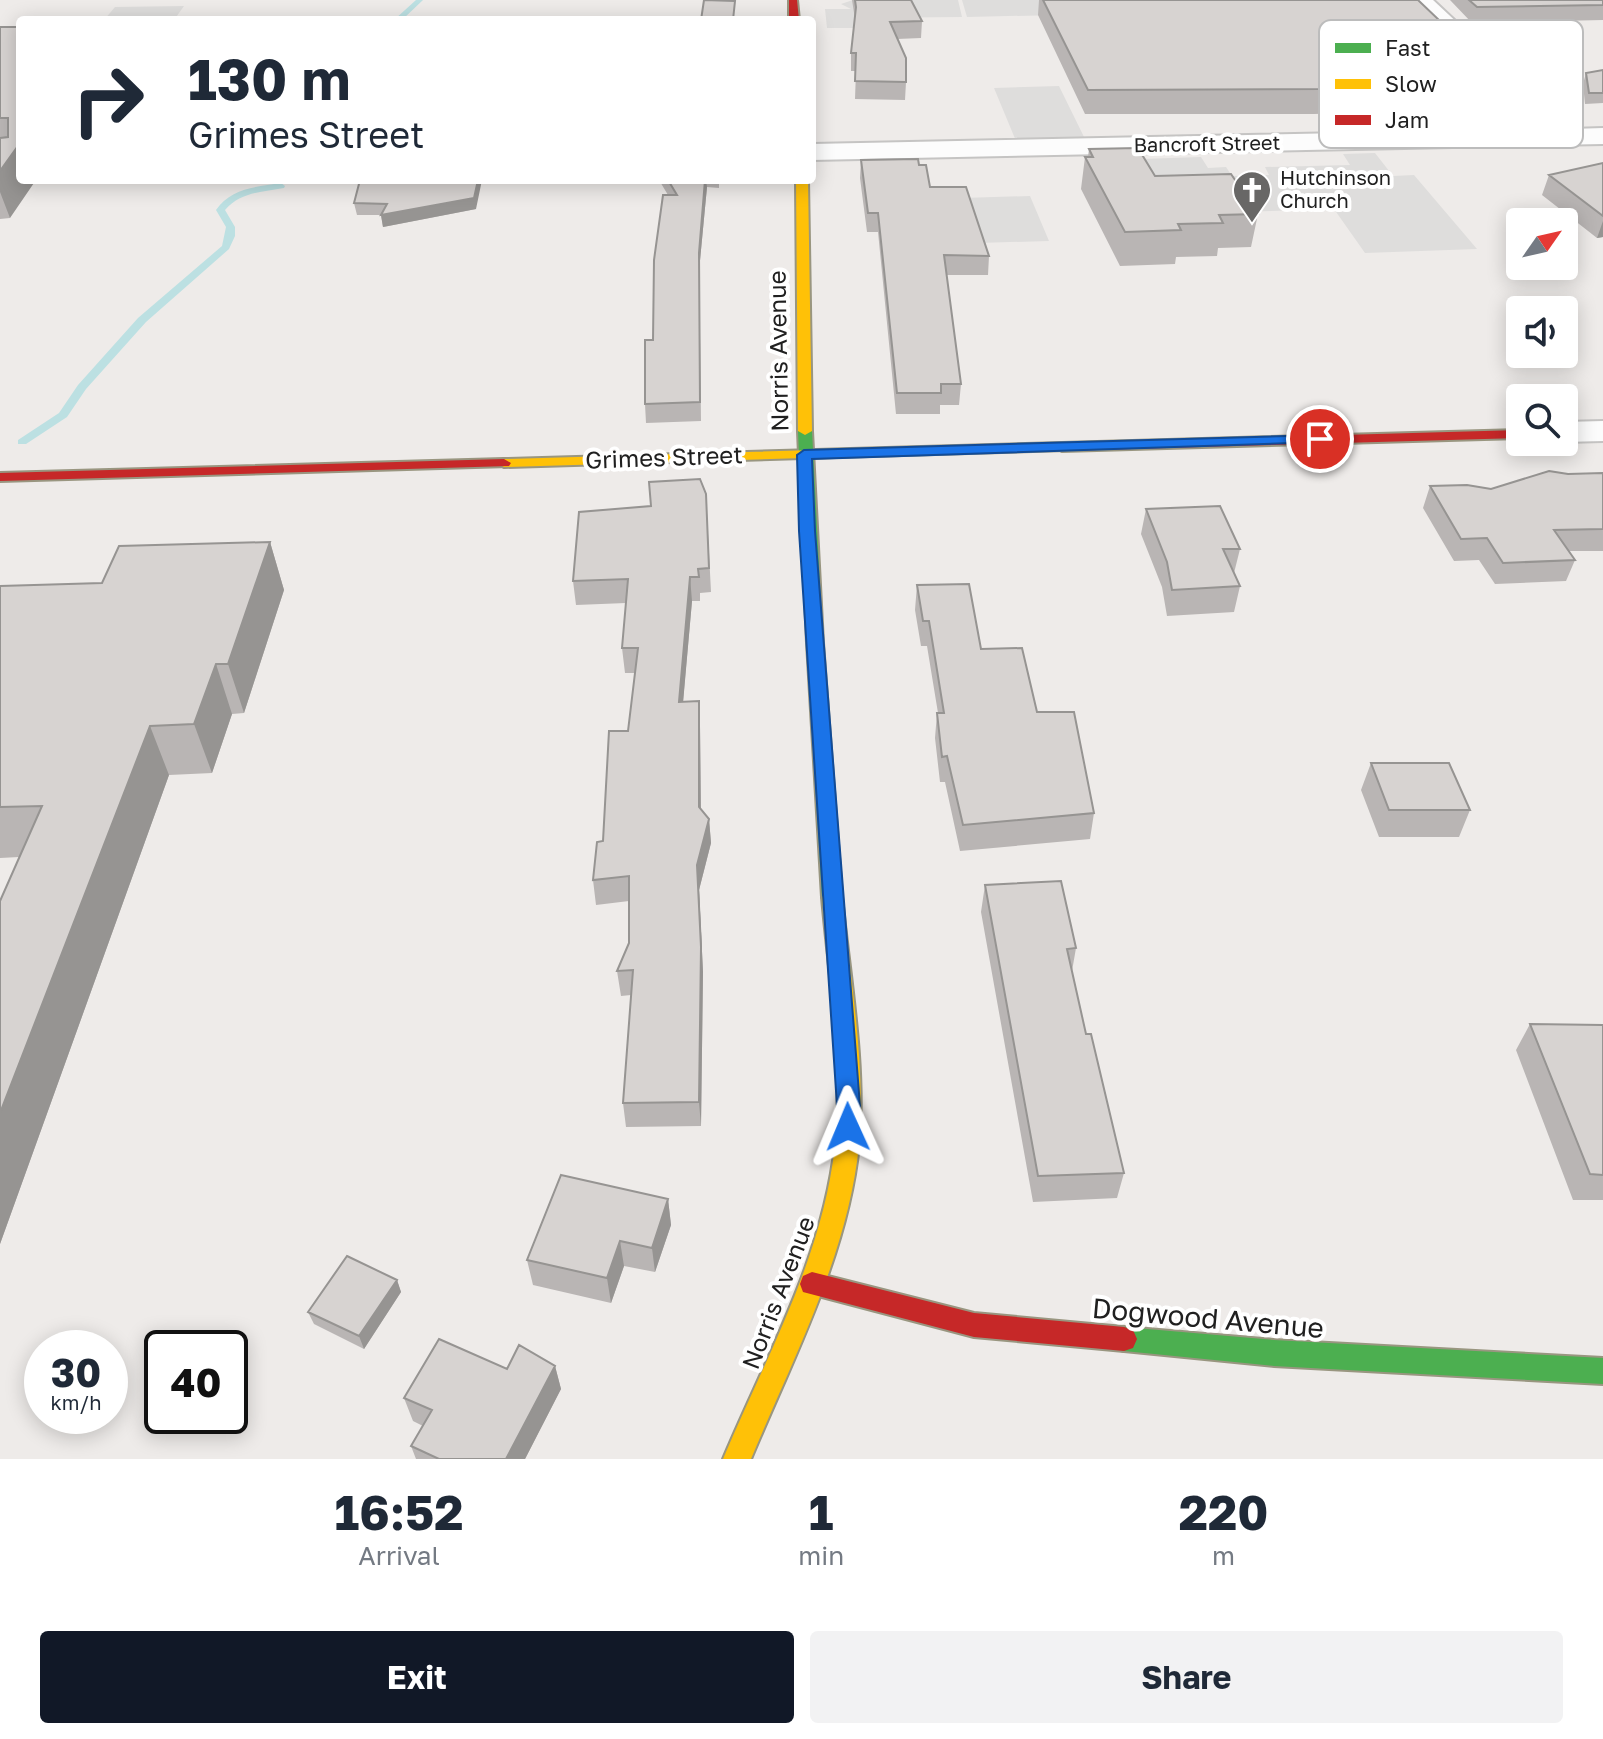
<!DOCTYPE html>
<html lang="en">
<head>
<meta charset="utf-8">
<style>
  :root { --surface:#fff; --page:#f2f2f3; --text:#1f2937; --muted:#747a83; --accent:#111827 }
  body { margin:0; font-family:"Golos Text",sans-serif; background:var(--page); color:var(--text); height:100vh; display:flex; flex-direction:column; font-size:30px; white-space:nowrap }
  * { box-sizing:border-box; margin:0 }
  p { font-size:26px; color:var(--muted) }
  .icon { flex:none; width:44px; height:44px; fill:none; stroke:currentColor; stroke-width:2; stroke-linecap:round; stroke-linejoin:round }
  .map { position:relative; height:1459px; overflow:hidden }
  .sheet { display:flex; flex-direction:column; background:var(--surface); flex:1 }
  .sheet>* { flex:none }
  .guide { position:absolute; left:16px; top:16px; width:800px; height:168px; border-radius:8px; box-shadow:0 4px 20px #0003; background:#fff; color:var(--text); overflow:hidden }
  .needle { width:52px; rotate:56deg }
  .tools { position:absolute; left:1506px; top:208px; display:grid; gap:16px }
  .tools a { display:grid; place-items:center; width:72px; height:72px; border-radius:8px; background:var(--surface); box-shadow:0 4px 20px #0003; font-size:40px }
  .speed { position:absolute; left:24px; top:1330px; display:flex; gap:16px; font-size:40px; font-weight:700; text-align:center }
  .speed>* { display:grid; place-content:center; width:104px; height:104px; border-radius:50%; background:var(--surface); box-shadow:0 4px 20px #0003; line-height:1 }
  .speed small { font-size:20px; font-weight:400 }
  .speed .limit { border:4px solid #111; border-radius:12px; background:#fff; color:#111 }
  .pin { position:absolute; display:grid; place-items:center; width:68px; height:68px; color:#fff; margin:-34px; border:4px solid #fff; border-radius:50%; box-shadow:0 2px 8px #0007 }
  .me { position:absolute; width:88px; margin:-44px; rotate:359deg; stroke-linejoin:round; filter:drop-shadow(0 0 6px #0008) }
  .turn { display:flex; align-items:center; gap:28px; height:168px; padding:0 40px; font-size:36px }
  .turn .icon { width:104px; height:104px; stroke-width:2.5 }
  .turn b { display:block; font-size:56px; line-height:68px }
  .eta { display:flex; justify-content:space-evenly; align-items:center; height:136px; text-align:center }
  .eta b { font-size:48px; font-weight:700; line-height:56px }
  .action { display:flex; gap:16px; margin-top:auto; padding:16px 40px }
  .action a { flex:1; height:92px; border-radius:8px; background:var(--accent); color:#fff; font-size:32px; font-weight:700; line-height:92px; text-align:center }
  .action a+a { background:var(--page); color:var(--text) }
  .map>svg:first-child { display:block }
  .parking { fill:#dedddc }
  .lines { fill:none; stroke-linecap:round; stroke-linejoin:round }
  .stream { fill:#bce0e2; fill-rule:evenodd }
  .street-casing { stroke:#c5c4c3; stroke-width:4 }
  .fast-casing { stroke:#999680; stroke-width:4 }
  .slow-casing { stroke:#999680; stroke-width:4 }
  .jam-casing { stroke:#999680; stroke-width:4 }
  .street { fill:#fcfcfc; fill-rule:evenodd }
  .fast { fill:#4caf50; fill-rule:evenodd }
  .slow { fill:#ffc107; fill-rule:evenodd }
  .jam { fill:#c62828; fill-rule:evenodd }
  .wall { fill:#b9b5b4 }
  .shaded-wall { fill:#969492 }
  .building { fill:#d7d3d1; stroke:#969492; stroke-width:2 }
  .route { fill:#1a73e8; stroke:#114b97; stroke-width:2 }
  .labels { text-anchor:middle; stroke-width:8; stroke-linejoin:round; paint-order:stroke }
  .far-street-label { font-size:20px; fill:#202020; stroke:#fff }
  .far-poi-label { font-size:20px; fill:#202020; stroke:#fff; text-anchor:start }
  .street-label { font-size:24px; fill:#202020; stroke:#fff }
  .near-street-label { font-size:28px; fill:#202020; stroke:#fff }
  .key { fill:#fff; stroke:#bcbcbc; stroke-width:2 }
  .key-label { font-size:22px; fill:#202020 }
</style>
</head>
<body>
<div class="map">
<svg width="1603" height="1459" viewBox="0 0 1603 1459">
  <rect width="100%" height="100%" fill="#eeebe9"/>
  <path class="parking" d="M853,0H958L962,17L856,18V28H827L825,9H851L841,4Z
    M962,0H1407L1414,7L967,17Z
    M184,6L174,20H104L115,7Z
    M1059,86L1085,139L1016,141L994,88Z
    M1375,153L1393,176L1414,175L1477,249L1365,253L1334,209L1171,214L1141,159L1201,157L1208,168L1226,167L1232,176L1269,175L1265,167L1350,165L1343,154Z
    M1030,196L1049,241L978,243L962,198Z"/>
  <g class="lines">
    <path class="stream" d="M416,0H423L402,20H394Z
      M281,183L285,186L284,188C262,192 240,192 225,210L235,227V236L229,249L146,322L86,389L67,417L26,444H18V440L59,413L78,385L138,318L222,246L226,227L216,210C231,188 256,187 281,183Z"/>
    <defs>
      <path id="street" d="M1409,0H1433L1571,129L1603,128V144L812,160V144L1542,129Z
        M1603,421V441L1564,442H1562L1564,422Z"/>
      <path id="fast" d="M805,427L812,431L823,643L842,897L839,902H825L822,897L807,643L798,431Z
        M1124,1327L1274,1340L1603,1358V1384L1274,1366L1124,1351L1115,1348L1111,1339L1115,1330Z"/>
      <path id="slow" d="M796,180H808L812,431L805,435L798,431Z
        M1062,443L1069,447L1067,450L504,467L497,463L504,459Z
        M832,889L839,892L842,897C850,979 866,1063 859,1145C848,1255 793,1358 751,1459H723C766,1357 823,1257 835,1145C844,1063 829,979 822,897L825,892Z"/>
      <path id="jam" d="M789,0H797L799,20H789Z
        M1520,430V438L1062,451L1055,447L1062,443Z
        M504,459L511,463L509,466L0,481V473Z
        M812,1272L974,1313L1124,1327L1133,1330L1137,1339L1133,1348L1124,1351L974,1337L803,1292L800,1284L803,1276Z"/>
    </defs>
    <use href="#street" class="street-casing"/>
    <use href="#fast" class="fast-casing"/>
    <use href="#slow" class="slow-casing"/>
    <use href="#jam" class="jam-casing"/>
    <use href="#street" class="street"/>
    <use href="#fast" class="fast"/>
    <use href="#slow" class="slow"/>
    <use href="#jam" class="jam"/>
  </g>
  <path class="wall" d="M852,0H911L922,21L921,38L897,39L906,82L905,100L855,99L856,71H851V53L855,19Z
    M1039,0H1418L1506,84L1498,108L1314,114H1085L1038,15Z
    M1450,0H1603V20L1472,23Z
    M0,27H20L10,218L0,219Z
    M1603,70V103L1585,104L1583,84L1586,73Z
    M1089,149L1155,176L1258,214L1251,247L1218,248L1217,256L1176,257L1175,264L1120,266L1081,189L1085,157H1088Z
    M861,160L919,165L930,187L989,256L988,275H946L961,384L959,405H940V414H896L878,232H867L860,178Z
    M1603,163V237L1597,238L1542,195L1549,175Z
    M360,180L476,209L383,227L381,215H357L354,203Z
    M659,180H719V188L707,187L699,271L701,421L646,423L645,404L653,340L668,195Z
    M1603,473V551H1569L1575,560L1566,581L1495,584L1479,560L1454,561L1423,508L1430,486L1491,489L1568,474Z
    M706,494L711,592L700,593V601H692L683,701H699L700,726L701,809L709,819L711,843L699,890L703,972L701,1126L626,1127L623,1103L631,995L621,996L617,971L629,943V901L596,905L593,880L603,841L628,731L635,673H625L622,648L626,603L576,605L573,581L651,506Z
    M1146,509L1240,549L1234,573L1240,586L1234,612L1167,616L1162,587L1141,534Z
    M270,542L284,590L244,713L232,714L212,773L169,775L0,1244V901L19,857L0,858V586L102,583Z
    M917,585L981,649L1037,712L1094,813L1090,839L960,851L945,782H940L935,738L937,713H938L927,646H921L915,610Z
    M1371,763L1470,810L1459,837H1379L1361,790Z
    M985,885L1076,948L1072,971L1086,1034L1124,1173L1117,1198L1033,1202L981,912Z
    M1530,1024L1603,1025V1200H1573L1516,1050Z
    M668,1199L671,1225L655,1272L624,1266L611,1303L533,1285L527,1260Z
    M397,1280L401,1292L364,1349L314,1324L308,1312Z
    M555,1366L561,1389L525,1459H416L411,1446L423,1426L413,1421L404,1398L507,1369Z"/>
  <path class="shaded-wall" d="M20,143V180H36L10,218L0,192V171Z
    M478,180H482L476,209L383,227L381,215Z
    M705,180H706L707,187L699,271L701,421L699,253Z
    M1603,221V237L1597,238Z
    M270,542L284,590L244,713L228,664Z
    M690,577L692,601L681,726L679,702Z
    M216,664L232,714L212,773L194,724Z
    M699,701L700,726L701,832L699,807Z
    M150,726L169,775L0,1244V1113Z
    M709,819L711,843L699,890L703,972L701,1126L699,1102L697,865Z
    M668,1199L671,1225L655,1272L652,1248Z
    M620,1241L624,1266L611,1303L607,1278Z
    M397,1280L401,1292L364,1349L359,1336Z
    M555,1366L561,1389L525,1459H506Z"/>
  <path class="building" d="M704,0L735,1L733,20H701Z
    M855,0H911L922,21L890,22L906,58V82L855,81L856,53H851L856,7Z
    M1043,0H1418L1506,84L1320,89L1088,90Z
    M1469,0H1603V5L1477,7Z
    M0,27H20V143L0,171V138L8,137V118H0Z
    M1603,70V93H1589L1586,73Z
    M1138,148L1155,176L1231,174L1258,214L1219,215L1223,223L1178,224L1181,230L1125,232L1085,157H1093L1089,149Z
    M918,159L919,165H926L930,187H966L989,256L944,255L961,384H941V393H897L878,213H868L861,160Z
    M1603,163V216L1549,175Z
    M360,180H478L474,198L381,215L387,204L354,203Z
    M668,180H705L699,253L700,402L645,404V340H653L654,260L663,195H677Z
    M1549,471L1568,474L1603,473V529L1554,530L1575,560L1503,563L1487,538L1461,539L1430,486L1467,485L1491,489Z
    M700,479L706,494L709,568L698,569L699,577H690L679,702L699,701V807L709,819L697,865L701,947L699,1102L623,1103L633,970L617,971L629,943V876L593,880L597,842L603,841L609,731H628L638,648H622L628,579L573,581L579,512L651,506L649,482Z
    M1220,506L1240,549H1223L1240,586L1172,590L1167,562L1146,509Z
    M270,542L228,664H216L194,724L150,726L0,1113V901L42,806L0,807V586L102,583L119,546Z
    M969,584L981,649L1022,648L1037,712H1074L1094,813L963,825L947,756L942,757L937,713H944L929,621H923L917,585Z
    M1371,763H1449L1470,810H1389Z
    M1061,881L1076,948L1067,949L1086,1034H1091L1124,1173L1038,1176L985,885Z
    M1530,1024L1603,1025V1175L1590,1174Z
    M561,1175L668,1199L652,1248L620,1241L607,1278L527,1260Z
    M347,1256L397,1280L359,1336L308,1312Z
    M439,1339L507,1369L519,1345L555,1366L506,1459H439L411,1446L432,1410L404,1398Z"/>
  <path class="route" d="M1320,435L1327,439L1325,442L812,459L815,531L860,1106L856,1134L848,1137L839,1134L836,1127L837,1106L799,531L797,455L804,450Z"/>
  <defs>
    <symbol id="church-pin" viewBox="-11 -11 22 30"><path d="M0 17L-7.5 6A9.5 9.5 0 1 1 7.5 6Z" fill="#686766" stroke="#fff"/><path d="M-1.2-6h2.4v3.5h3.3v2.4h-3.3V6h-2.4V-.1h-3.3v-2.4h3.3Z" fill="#fff"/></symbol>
  </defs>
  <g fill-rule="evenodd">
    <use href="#church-pin" x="1230" y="168" width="44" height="60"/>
  </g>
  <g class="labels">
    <g class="far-street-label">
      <text transform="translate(1207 144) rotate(-1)" y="7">Bancroft Street</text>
    </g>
    <g class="far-poi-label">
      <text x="1280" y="185">Hutchinson<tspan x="1280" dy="23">Church</tspan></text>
    </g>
    <g class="street-label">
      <text transform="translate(779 351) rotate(-91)" y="8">Norris Avenue</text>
      <text transform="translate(664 458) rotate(-2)" y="8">Grimes Street</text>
      <text transform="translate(779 1293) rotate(-69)" y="8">Norris Avenue</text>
    </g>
    <g class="near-street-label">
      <text transform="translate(1208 1318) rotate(5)" y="10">Dogwood Avenue</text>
    </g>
  </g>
  <rect x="1319" y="20" width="264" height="128" rx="12" class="key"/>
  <rect x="1335" y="43" width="36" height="10" fill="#4caf50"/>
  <rect x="1335" y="79" width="36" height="10" fill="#ffc107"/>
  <rect x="1335" y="115" width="36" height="10" fill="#c62828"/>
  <g class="key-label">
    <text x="1385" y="56">Fast</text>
    <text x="1385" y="92">Slow</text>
    <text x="1385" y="128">Jam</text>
  </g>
</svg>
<div class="tools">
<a><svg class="needle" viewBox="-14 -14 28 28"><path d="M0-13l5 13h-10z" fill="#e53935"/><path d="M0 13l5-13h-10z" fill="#747a83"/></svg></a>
<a><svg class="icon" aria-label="sound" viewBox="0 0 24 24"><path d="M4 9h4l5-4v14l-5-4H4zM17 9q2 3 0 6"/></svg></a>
<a><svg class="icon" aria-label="search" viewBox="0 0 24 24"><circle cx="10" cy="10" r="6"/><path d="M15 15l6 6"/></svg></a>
</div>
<div class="speed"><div>30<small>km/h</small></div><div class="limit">40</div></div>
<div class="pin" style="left:1320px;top:439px;background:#d93025"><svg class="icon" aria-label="arrive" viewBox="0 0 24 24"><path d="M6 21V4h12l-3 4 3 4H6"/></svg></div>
<svg class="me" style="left:848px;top:1127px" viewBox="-20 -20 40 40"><path d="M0-17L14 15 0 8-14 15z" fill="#1a73e8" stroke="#fff" stroke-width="4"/></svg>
<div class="guide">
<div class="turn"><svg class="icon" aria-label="right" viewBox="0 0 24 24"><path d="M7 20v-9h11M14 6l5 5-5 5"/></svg><div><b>130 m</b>Grimes Street</div></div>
</div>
</div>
<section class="sheet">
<div class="eta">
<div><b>16:52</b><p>Arrival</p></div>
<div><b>1</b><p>min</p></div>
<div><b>220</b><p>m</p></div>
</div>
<div class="action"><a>Exit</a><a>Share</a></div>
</section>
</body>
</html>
